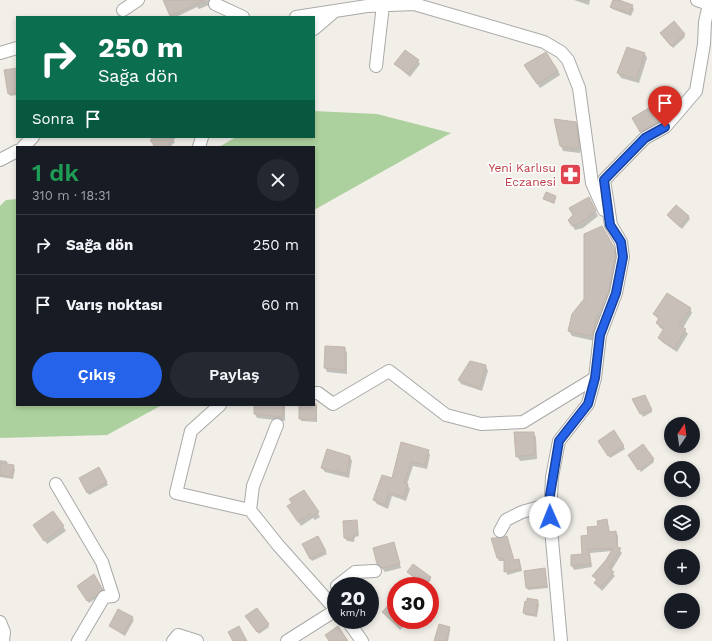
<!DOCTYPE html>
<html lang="tr">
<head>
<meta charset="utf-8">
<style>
  :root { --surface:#171b24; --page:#242831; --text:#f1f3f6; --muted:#9ea1a6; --line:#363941; --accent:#2563eb }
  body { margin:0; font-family:"Work Sans",sans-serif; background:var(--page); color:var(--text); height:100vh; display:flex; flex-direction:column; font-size:15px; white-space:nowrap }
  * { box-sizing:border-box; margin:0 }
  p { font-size:13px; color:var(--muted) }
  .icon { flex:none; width:22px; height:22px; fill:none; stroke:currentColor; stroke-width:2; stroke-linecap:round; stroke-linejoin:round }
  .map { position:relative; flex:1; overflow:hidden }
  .drawer { position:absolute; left:16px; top:146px; width:299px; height:260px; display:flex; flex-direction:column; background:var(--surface); border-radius:0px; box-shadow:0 2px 6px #0003 }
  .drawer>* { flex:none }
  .banner { position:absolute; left:16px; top:16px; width:299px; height:122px; border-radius:0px; box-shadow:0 2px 6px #0003; background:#0b6e4f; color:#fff; overflow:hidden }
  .needle { width:26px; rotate:13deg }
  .fabs { position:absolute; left:664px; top:417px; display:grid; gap:8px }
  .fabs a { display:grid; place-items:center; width:36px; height:36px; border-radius:50%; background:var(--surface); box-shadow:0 2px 6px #0003; font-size:20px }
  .speed { position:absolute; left:327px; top:577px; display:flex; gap:8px; font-size:20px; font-weight:700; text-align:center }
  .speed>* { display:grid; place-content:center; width:52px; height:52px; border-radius:50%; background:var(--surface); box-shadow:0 2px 6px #0003; line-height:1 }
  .speed small { font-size:10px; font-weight:400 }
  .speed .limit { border:6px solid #d22; background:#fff; color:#111 }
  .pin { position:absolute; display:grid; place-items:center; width:34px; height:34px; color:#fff; margin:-41px -17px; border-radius:50% 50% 50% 0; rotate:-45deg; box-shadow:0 0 4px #0007 }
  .pin .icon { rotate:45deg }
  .me { position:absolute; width:44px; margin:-22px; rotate:359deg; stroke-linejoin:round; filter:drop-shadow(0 0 3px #0008) }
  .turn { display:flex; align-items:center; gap:14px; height:84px; padding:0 16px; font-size:18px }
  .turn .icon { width:52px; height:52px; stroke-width:2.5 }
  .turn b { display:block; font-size:28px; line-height:34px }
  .then { display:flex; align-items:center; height:38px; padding:0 16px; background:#0003; gap:8px; font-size:15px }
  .round { display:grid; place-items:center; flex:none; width:42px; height:42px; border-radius:21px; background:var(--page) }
  .summary { display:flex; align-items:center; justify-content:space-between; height:68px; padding:0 16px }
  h1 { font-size:24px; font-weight:600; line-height:30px; color:#1e9e55 }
  .primary-button { display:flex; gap:8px; margin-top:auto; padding:8px 16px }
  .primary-button a { flex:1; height:46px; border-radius:24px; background:var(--accent); color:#fff; font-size:16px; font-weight:600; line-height:46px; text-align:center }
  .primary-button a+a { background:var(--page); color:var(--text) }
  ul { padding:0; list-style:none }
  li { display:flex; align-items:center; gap:12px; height:60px; padding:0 16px; border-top:1px solid var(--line) }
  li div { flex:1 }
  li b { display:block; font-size:15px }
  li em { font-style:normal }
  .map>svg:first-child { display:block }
  .forest { fill:#add19e }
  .shadow { fill:#0003 }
  .building { fill:#c7bfb8; stroke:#c4b6ab }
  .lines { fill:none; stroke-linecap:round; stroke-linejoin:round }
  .minor-casing { stroke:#a9a9a9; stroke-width:14 }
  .minor { stroke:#fff; stroke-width:12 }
  .route-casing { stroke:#184099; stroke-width:10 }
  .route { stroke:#2563eb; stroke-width:7 }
  .labels { text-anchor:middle; stroke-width:3; stroke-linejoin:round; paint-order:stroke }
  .health-label { font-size:12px; fill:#be3a42; stroke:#fff; text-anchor:end }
</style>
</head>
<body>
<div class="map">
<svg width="712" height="641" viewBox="0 0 712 641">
  <rect width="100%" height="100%" fill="#f2efe9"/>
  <path class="forest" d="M314,111L377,114L451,133L314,210V147H219L236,137H314Z
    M17,199V405H162L107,435L0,438V206L6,200Z"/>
  <path class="shadow" d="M214,0L209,5L199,9L197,7L176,17H172L165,1Z
    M574,0H590L589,5Z
    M614,0L632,6L634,9L631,16L612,9L611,7Z
    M684,34L685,37L673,48L663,36Z
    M627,48L645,54L647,58L639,83L621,78L618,73Z
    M418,61L420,64L410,77L395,64Z
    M17,69V95L10,96L5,71Z
    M528,70L558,71L560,75L540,88Z
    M651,107L662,126L644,136L633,118Z
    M575,123L578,127L581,150L580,153L563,151L561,146Z
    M155,137H171L175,142L170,147H156Z
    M556,197L554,204L544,199Z
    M588,199L598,216L583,228L575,230L572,225Z
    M668,216L689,217L690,219L682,229Z
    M601,227L617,254L618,263L610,300L595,341L572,336L569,331L585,299Z
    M690,308L692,313L683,328L688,334L677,352L662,342L659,338L664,330L660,328L657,323L659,320L654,314Z
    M345,348L347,353V374L327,372L325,367Z
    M486,366L488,371L482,391L461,384L459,380Z
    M646,399L652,412L643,417L633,400Z
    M314,401L317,405V422L301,421L300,405H314Z
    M255,405H285V421L257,418L255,414Z
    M614,432L625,449L610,458L599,441Z
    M533,433L536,437L537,459L520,461L517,456Z
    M402,443L428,451L430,455L427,469L413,466L407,484L410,489L406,501L392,496L388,509L377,504L374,500L393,479Z
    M350,457L352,461L349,478L325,472L322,468Z
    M631,457L653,459L654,462L641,472Z
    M0,460L7,461L8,465L13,466L15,469L13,479L0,477Z
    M98,468L108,485L89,495L80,478Z
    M291,511L318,513L320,517L315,520L313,518L301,526Z
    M53,512L66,531L47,544L37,529Z
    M607,520L610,533L616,532L618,536V548L622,553L611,571L615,576L602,591L595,583L597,581L594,576L612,551L590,553L592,567L574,570L572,566V556L583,555L589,536Z
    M356,521L359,536L355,537L354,542L347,541L345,538Z
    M318,537L327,554L312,561L303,545Z
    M507,537L514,561L519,560L522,571L507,575L505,561H499L498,558L493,539Z
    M393,544L401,568L385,572L378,564Z
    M545,569L548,588L528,590L527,588Z
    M408,572L430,578L431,580L425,586Z
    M94,575L104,593L89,603L78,586Z
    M396,598V620H410L400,630L383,612Z
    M537,601L539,604L537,617L525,615L524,612Z
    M132,618L134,620L125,636L110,626Z
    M248,619L268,624L269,627L259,634Z
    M449,628L450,631L448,641H436Z"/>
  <path class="building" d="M163,0H205L170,16Z
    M613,0H619L633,5L629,13L610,7Z
    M674,21L685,34L671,46L660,33Z
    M627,47L645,53L636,79L617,73Z
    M405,50L419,60L408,74L394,64Z
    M546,52L558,71L537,84L524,65Z
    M17,68L16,93L8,94L4,70Z
    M652,106L660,121L640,132L632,118Z
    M554,119L576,122L579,145L577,149L560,146Z
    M154,137H176L166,147H155L150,140Z
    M546,192L556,196L554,203L543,199Z
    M589,197L596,211L580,223L572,226L568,220L573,215L569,208Z
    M676,205L689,216L680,227L667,215Z
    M602,226L614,247L615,257L609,291L596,319L592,336L568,331L572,314L584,299V234Z
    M667,293L691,308L679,325L686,329L674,348L658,338L664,328L656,323L659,318L653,314Z
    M325,346L345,347V370L324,368Z
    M470,361L486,365L480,388L458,380Z
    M645,395L652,410L640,414L632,399Z
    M254,405H284L282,417L254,414Z
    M299,405H316V419H299Z
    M614,430L624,446L608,456L598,441Z
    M514,432H534L535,454L516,457Z
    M401,442L429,450L425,465L411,462L404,482L408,484L404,497L389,492L385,505L373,500L382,475L392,478Z
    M643,444L654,459L638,470L628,455Z
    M327,449L350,456L347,474L321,468Z
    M0,463L14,465L12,477L0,475Z
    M99,467L107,482L87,493L79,478Z
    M304,490L319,512L311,517L310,514L298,522L287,506L292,503L289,499Z
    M53,511L64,526L44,541L33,525Z
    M607,519L609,532L616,531L617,547L621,548L609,568L614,572L600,588L594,583L597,579L592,576L606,560L613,548L588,549L591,564L571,566V555L582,554L581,536L588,535L587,527L598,526L597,521Z
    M357,520L358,533L353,535V539L344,538L343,521Z
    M318,536L326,551L310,559L302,544Z
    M507,536L514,560L519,559L521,569L504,572V559L497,558L491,538H501Z
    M394,542L400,564L382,568L377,564L373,548Z
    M413,564L431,577L425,585L407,572Z
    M545,568L547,586L526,588L524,571Z
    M94,574L103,590L87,601L77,586Z
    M396,597V625L382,612Z
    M527,598L538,600L536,615L523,613L525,601L527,602Z
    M257,608L269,624L257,632L245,616Z
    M118,609L133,617L123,634L109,626Z
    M439,624L450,627L446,641H434Z
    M239,626L247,641H233L228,632Z
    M338,626L348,641H329L325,635Z"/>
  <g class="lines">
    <defs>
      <path id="minor" d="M697,0L709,4
        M215,4L243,17
        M123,10L138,0
        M296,17L367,6L414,4L544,42L561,52L568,60L579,88L592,183L604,210
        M314,29L335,11
        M0,53L17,48
        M376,66L383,5L381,0
        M23,147L33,137
        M199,147L202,137
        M0,160L17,151
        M314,393H318L333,404L389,371L446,415L481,424L523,422L595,378
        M220,405L191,431L176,493L250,510L278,545L336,610
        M56,484L102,562L113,596L104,597L78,641
        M250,510L253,486L277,425
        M500,531L506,520L522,512L550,504
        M337,586L355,572L375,571
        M347,620L362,641
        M0,622L4,632L3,641
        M173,641L178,635L197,641
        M287,641L336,610
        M561,641L550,517L552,477L559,441L588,404L595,378L600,335L616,293L623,257L621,242L611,225L604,180L645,138L665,127L696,91L704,44L705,22L710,0"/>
    </defs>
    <use href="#minor" class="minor-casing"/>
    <use href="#minor" class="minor"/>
  </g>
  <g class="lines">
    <defs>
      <path id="route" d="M550,517V495L559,441L588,404L595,378L600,335L616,293L623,257L621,242L610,225L604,180L645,138L665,127"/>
    </defs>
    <use href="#route" class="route-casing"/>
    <use href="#route" class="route"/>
  </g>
  <defs>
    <symbol id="pharmacy-square" viewBox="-11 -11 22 22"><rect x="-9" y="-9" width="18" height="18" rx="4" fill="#e0444e" stroke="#fff"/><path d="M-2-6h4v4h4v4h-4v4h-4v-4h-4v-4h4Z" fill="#fff"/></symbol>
  </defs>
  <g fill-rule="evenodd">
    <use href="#pharmacy-square" x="558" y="162" width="25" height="25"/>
  </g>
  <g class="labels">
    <g class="health-label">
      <text x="556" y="172">Yeni Karlısu<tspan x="556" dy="14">Eczanesi</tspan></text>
    </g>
  </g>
</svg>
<div class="fabs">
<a><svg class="needle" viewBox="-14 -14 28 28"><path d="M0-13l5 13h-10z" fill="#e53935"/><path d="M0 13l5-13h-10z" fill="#9ea1a6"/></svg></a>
<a><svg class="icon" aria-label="search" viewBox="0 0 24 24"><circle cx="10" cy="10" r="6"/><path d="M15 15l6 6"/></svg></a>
<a><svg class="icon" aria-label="layers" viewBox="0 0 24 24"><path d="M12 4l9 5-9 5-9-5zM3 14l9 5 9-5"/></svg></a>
<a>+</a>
<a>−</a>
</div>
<div class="speed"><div>20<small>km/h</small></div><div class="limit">30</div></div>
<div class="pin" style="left:665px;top:127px;background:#d93025"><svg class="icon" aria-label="arrive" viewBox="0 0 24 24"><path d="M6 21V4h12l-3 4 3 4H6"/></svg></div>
<svg class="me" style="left:550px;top:517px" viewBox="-20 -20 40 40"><circle r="19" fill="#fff"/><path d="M0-13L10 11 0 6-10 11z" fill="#2563eb"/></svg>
<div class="banner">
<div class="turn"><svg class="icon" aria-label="right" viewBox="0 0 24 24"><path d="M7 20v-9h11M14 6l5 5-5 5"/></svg><div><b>250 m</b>Sağa dön</div></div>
<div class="then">Sonra<svg class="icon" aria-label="arrive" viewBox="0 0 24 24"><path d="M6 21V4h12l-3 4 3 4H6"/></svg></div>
</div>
<section class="drawer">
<div class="summary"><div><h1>1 dk</h1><p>310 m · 18:31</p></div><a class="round"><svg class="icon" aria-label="close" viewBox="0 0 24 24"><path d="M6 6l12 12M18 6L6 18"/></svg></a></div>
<ul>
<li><svg class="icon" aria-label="right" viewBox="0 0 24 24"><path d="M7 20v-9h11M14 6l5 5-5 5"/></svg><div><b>Sağa dön</b></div><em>250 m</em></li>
<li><svg class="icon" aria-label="arrive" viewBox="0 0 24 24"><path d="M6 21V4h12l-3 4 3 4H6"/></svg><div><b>Varış noktası</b></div><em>60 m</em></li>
</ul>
<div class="primary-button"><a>Çıkış</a><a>Paylaş</a></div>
</section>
</div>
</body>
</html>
